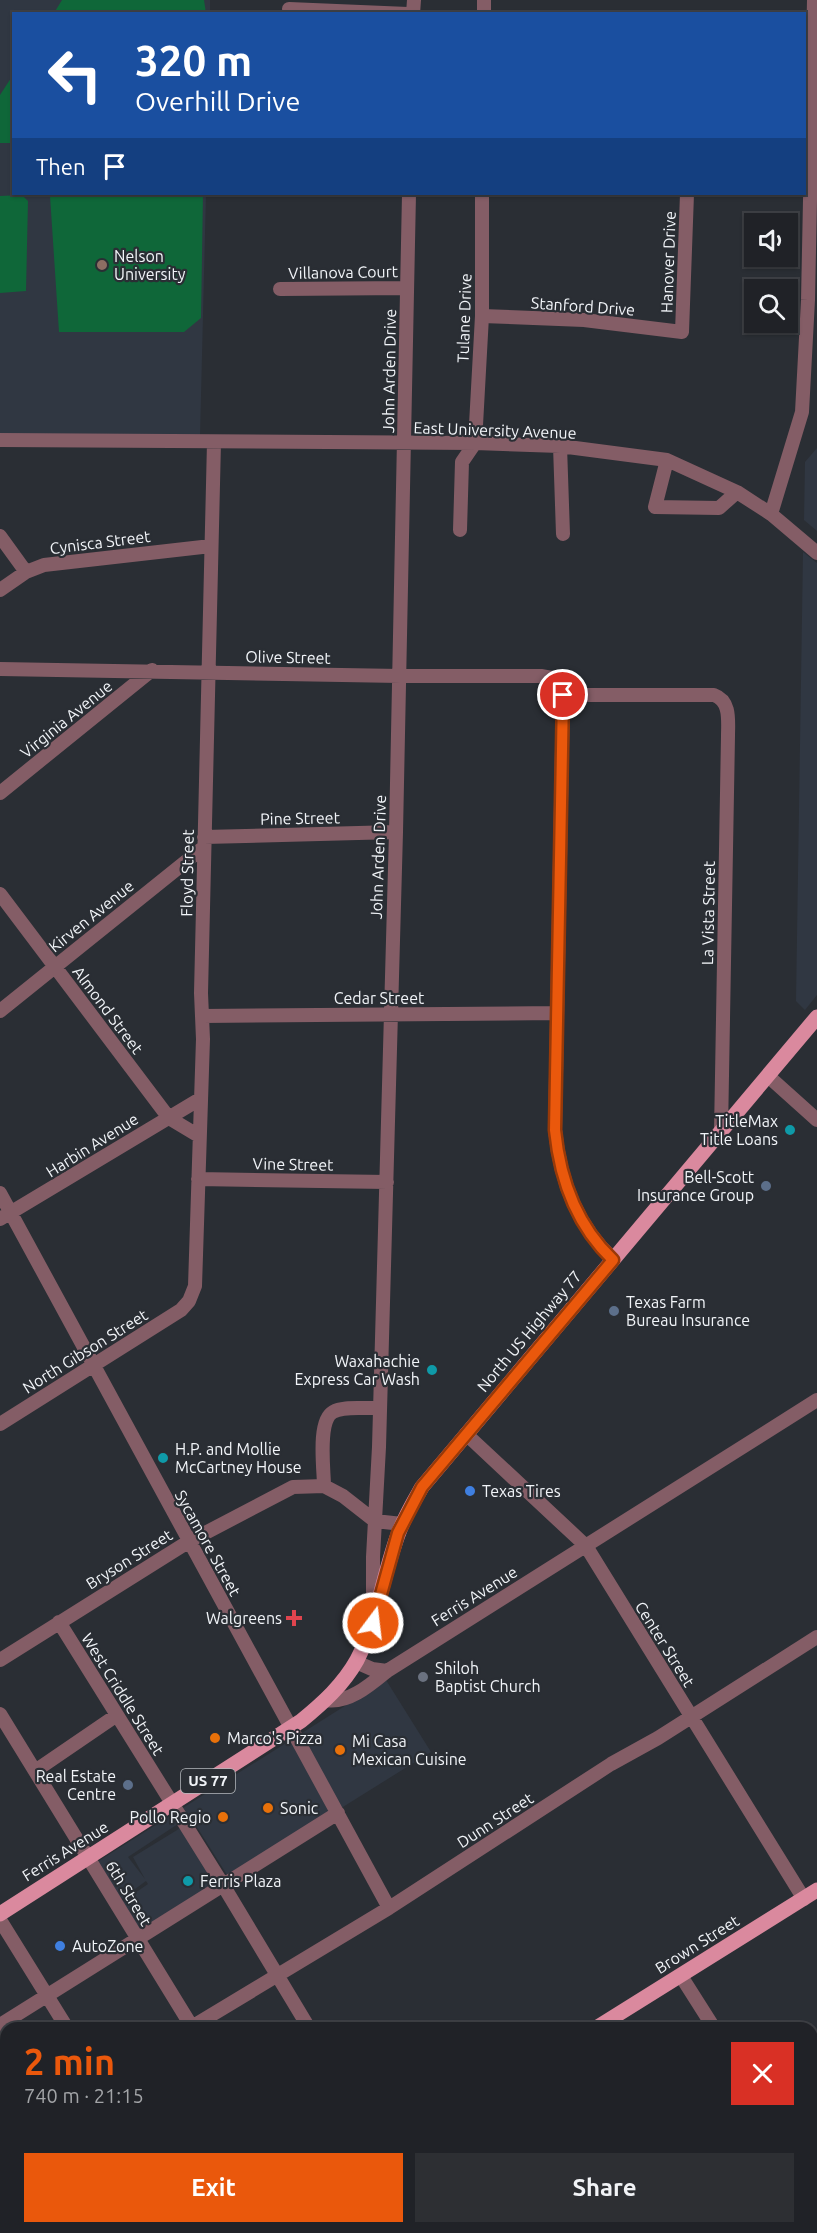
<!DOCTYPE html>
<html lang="en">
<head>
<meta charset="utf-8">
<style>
  :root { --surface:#202227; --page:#2d2f33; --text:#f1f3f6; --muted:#a2a4a7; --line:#3d3f44; --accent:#ea580c }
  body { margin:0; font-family:Ubuntu,sans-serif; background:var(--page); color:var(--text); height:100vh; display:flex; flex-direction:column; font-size:22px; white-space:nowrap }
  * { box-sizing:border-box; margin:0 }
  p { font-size:20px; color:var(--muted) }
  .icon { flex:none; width:33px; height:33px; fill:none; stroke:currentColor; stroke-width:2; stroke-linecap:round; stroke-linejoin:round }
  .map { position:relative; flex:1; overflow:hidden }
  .panel { position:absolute; left:0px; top:2022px; width:818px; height:212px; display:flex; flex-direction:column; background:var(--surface); border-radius:18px 18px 0 0; box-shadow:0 2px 4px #0004,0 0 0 2px var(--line) }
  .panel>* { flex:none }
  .banner { position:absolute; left:12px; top:12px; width:794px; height:183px; border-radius:0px; box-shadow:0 2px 4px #0004,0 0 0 2px var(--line); background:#1a4fa0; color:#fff; overflow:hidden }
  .fabs { position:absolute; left:744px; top:213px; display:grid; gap:12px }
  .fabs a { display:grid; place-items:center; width:54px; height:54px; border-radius:0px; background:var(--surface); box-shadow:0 2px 4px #0004,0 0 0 2px var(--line); font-size:30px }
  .pin { position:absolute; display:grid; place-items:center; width:51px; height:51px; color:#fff; margin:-26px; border:3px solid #fff; border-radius:50%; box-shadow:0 2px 6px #0007 }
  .me { position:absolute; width:66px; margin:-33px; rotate:15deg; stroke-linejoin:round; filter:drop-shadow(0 0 4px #0008) }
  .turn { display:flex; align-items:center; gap:21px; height:126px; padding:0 24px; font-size:27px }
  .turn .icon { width:78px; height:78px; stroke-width:2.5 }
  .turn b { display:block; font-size:42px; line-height:51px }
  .then { display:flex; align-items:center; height:57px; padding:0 24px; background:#0003; gap:12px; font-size:22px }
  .round { display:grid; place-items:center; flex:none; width:63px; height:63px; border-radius:0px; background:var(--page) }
  .head { display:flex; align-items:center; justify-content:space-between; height:102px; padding:0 24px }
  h1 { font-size:36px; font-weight:700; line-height:45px; color:var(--accent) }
  .cta { display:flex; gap:12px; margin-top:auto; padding:12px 24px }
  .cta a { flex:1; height:69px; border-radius:0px; background:var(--accent); color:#fff; font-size:24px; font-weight:700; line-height:69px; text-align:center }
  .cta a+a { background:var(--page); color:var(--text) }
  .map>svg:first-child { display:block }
  .built { fill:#303742 }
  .green { fill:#0f6739 }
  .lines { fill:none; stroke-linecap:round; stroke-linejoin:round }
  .minor { stroke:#845d66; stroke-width:14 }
  .major { stroke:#da899e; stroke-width:15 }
  .route-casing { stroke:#983908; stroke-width:15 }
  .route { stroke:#ea580c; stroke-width:10 }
  .education-dot { fill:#8d6e63; stroke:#2a2e34; stroke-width:2 }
  .culture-dot { fill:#0f9aa8; stroke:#2a2e34; stroke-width:2 }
  .service-dot { fill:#5c6f8a; stroke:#2a2e34; stroke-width:2 }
  .shop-dot { fill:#3f7fe0; stroke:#2a2e34; stroke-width:2 }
  .health-dot { fill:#e0444e; stroke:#2a2e34; stroke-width:2 }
  .worship-dot { fill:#6b7280; stroke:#2a2e34; stroke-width:2 }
  .food-dot { fill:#e8710a; stroke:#2a2e34; stroke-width:2 }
  .labels { text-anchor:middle; stroke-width:4.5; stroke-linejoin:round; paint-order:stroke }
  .shield { fill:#2a2e34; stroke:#b5b9bd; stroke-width:1.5 }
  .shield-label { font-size:15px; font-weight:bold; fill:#f1f4f8 }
  .poi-label { font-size:16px; fill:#f1f4f8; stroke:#2a2e34; text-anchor:start }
  .street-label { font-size:16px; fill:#f1f4f8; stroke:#2a2e34 }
</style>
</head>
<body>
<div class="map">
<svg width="817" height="2233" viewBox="0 0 817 2233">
  <rect width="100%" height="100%" fill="#2a2e34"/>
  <path class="built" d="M0,0H210V13L14,14V194H206L200,437H0Z
    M817,448V531L804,520L805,462Z
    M803,552L817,563V995L805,1010L796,1001Z
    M386,1680L431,1752L229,1878L190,1816L128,1857L145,1879L133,1857L182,1827L216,1884L141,1933L122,1902L148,1884L146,1881L120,1900L97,1862Z"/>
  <path class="green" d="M62,0H204L206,13H54Z
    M13,75V143H0V95Z
    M53,194H203L201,318L184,332H59L50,196Z
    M22,195L28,201L26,291L0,293V196Z"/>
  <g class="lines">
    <path class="minor" d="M289,9L408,14
      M413,14L414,0
      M484,14V0
      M280,289L407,288
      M482,316L584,320L682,332L687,194
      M0,440L475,443L560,446L667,460L737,492L771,514L817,553
      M560,446L563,534
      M667,460L655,507L719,508L737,492
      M771,514L802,412L808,300L814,0
      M460,530L462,462L475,443L482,316V194
      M0,536L26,572
      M0,590L26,572L44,565L211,546
      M0,669L400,676H541L557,679L560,681L563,695L555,1130C560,1180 576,1225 613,1259
      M563,695H714C731,701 728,721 728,736L721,1132
      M0,793L152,670
      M204,837L396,832
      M0,894L169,1118L199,1136
      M0,1011L204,847
      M202,1016L557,1013
      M768,1076L817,1120
      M198,1179L387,1182
      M0,1193L389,1908
      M0,1219L200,1099
      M0,1424L181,1310L189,1301L195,1286L203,1039L201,993L214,442
      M466,1434L586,1546L804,1899
      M324,1486C324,1470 317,1421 333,1412C345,1405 366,1410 380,1407
      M373,1610V1557L379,1447L396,832L409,194
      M59,1622L223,1885L309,2028
      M0,1660L188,1542L293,1487L324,1486L343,1496L375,1521L402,1524
      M356,1662L372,1669L387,1671
      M326,1700C348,1704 370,1685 387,1671L817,1400
      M0,1714L192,2027
      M35,1771L117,1715
      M0,1920L67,2028
      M681,1976L714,2028
      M0,2025L338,1813
      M190,2028L389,1908L611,1764L658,1738L817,1637
      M0,2120L6,2130
      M0,2146L6,2143
      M812,2181L817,2190
      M193,2228L196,2233
      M430,2228L433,2233
      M722,2228L726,2233
      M652,2233L661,2228"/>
    <path class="major" d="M0,1914L301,1721C323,1703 343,1685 357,1660C378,1619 383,1574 399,1532C405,1516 414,1501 422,1487L817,1017
      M596,2028L817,1890
      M263,2233L272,2228"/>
  </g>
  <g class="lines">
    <defs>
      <path id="route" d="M373,1623L398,1533L422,1487L613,1260C576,1225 560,1180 555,1130L563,695"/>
    </defs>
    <use href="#route" class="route-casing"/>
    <use href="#route" class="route"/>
  </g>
  <circle class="education-dot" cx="102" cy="265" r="6"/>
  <g class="culture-dot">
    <circle cx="790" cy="1130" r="6"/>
    <circle cx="432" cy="1370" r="6"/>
    <circle cx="163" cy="1458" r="6"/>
    <circle cx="188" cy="1881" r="6"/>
  </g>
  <g class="service-dot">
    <circle cx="766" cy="1186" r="6"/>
    <circle cx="614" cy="1311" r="6"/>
    <circle cx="128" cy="1785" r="6"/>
  </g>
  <g class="shop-dot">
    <circle cx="470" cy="1491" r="6"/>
    <circle cx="60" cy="1946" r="6"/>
  </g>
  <path class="health-dot" d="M291 1609h6v6h6v6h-6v6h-6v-6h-6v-6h6z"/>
  <circle class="worship-dot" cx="423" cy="1677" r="6"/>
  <g class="food-dot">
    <circle cx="215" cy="1738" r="6"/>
    <circle cx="340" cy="1750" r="6"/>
    <circle cx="268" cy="1808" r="6"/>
    <circle cx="223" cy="1817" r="6"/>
  </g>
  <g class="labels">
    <rect class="shield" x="181" y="1769" width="54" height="24" rx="4.5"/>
    <g class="shield-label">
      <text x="208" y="1786">US 77</text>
    </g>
    <g class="poi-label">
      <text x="114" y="262">Nelson<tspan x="114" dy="18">University</tspan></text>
      <text x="778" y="1127" text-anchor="end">TitleMax<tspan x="778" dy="18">Title Loans</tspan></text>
      <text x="754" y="1183" text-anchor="end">Bell-Scott<tspan x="754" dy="18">Insurance Group</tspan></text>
      <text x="626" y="1308">Texas Farm<tspan x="626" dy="18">Bureau Insurance</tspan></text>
      <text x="420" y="1367" text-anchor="end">Waxahachie<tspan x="420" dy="18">Express Car Wash</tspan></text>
      <text x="175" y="1455">H.P. and Mollie<tspan x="175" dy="18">McCartney House</tspan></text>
      <text x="482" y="1497">Texas Tires</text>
      <text x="282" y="1624" text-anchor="end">Walgreens</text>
      <text x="435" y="1674">Shiloh<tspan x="435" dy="18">Baptist Church</tspan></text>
      <text x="227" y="1744">Marco's Pizza</text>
      <text x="352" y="1747">Mi Casa<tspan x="352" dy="18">Mexican Cuisine</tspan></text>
      <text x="116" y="1782" text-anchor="end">Real Estate<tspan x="116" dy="18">Centre</tspan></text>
      <text x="280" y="1814">Sonic</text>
      <text x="211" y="1823" text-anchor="end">Pollo Regio</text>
      <text x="200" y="1887">Ferris Plaza</text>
      <text x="72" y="1952">AutoZone</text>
    </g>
    <g class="street-label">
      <text transform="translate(668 262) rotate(-88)" y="6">Hanover Drive</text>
      <text transform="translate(343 272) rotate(-1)" y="6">Villanova Court</text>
      <text transform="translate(583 306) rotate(4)" y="6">Stanford Drive</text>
      <text transform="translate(464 318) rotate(-88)" y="6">Tulane Drive</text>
      <text transform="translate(389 371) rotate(-89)" y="6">John Arden Drive</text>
      <text transform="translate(495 430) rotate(2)" y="6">East University Avenue</text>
      <text transform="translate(100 542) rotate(-7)" y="6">Cynisca Street</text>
      <text transform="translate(288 657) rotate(1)" y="6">Olive Street</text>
      <text transform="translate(66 719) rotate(-39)" y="6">Virginia Avenue</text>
      <text transform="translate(300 818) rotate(-1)" y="6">Pine Street</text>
      <text transform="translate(378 857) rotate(-88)" y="6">John Arden Drive</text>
      <text transform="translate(187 873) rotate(-89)" y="6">Floyd Street</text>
      <text transform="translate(708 913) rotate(-89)" y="6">La Vista Street</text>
      <text transform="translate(91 916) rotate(-39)" y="6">Kirven Avenue</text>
      <text x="379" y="1004">Cedar Street</text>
      <text transform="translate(108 1010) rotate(53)" y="6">Almond Street</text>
      <text transform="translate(92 1145) rotate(-32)" y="6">Harbin Avenue</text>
      <text transform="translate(293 1164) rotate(1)" y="6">Vine Street</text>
      <text transform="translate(529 1331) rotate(-50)" y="6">North US Highway 77</text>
      <text transform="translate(85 1351) rotate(-32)" y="6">North Gibson Street</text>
      <text transform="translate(208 1543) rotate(61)" y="6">Sycamore Street</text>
      <text transform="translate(129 1559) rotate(-32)" y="6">Bryson Street</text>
      <text transform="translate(474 1596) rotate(-32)" y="6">Ferris Avenue</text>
      <text transform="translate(665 1644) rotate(58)" y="6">Center Street</text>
      <text transform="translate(123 1694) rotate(58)" y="6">West Criddle Street</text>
      <text transform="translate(495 1820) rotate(-33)" y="6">Dunn Street</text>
      <text transform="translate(65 1851) rotate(-32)" y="6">Ferris Avenue</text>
      <text transform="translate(129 1893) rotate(59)" y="6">6th Street</text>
      <text transform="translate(697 1944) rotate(-32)" y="6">Brown Street</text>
    </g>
  </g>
</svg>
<div class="fabs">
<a><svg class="icon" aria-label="sound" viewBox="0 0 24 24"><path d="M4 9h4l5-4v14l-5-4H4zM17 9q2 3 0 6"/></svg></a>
<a><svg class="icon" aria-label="search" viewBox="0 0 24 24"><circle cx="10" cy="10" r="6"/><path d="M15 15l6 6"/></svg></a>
</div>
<div class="pin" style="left:563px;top:695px;background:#d93025"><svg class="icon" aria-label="arrive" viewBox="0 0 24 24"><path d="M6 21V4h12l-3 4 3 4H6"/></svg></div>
<svg class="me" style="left:373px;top:1623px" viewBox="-20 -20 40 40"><circle r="17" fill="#ea580c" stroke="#fff" stroke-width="3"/><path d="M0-11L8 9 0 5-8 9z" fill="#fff"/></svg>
<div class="banner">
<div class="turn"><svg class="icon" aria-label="left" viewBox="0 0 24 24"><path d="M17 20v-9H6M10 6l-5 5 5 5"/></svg><div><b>320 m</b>Overhill Drive</div></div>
<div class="then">Then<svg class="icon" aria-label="arrive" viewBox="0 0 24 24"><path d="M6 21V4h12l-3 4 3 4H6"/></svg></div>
</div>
<section class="panel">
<div class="head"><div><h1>2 min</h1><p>740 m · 21:15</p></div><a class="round" style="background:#d93025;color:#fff"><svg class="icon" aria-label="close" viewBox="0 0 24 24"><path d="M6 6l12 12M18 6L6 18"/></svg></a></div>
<div class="cta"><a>Exit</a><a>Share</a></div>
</section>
</div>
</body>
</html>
